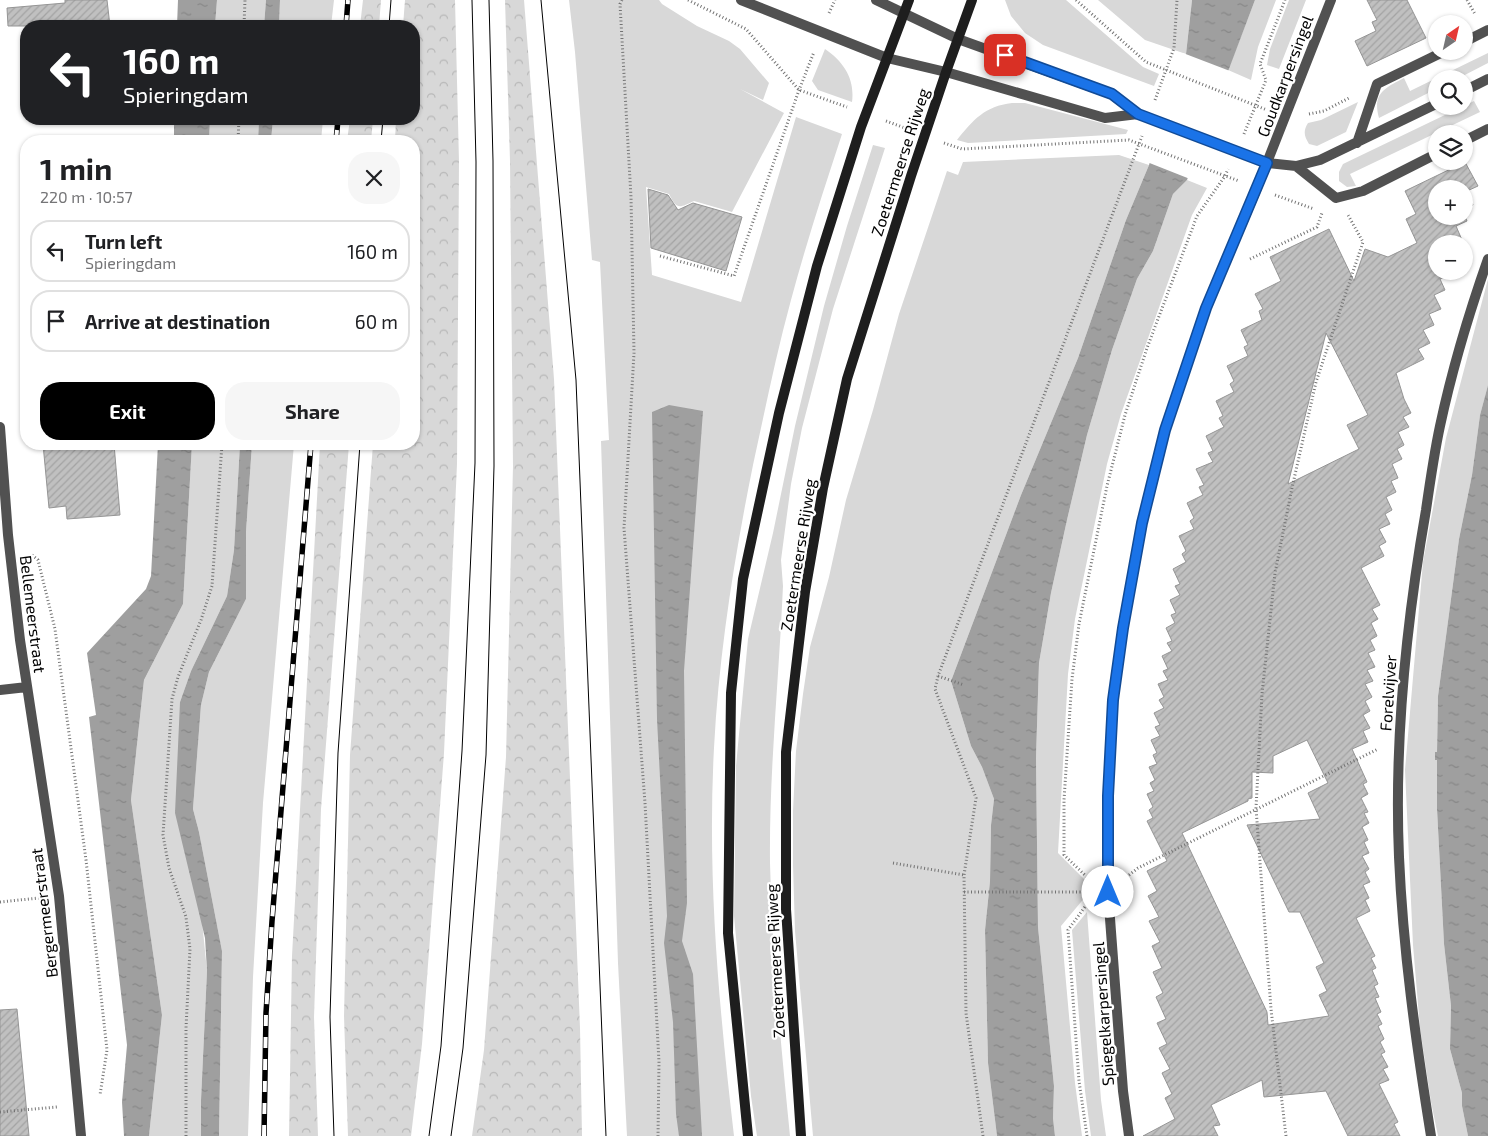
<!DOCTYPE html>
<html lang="en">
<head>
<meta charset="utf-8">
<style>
  :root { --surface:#fff; --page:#f6f6f6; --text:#202124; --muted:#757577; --line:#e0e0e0; --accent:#000 }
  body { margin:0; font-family:"Exo 2",sans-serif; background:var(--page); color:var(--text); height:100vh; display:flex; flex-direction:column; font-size:19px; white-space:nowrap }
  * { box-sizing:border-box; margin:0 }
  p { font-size:16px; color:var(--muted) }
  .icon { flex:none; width:28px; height:28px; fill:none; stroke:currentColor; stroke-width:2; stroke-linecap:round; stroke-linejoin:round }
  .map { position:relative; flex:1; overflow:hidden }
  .side { position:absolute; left:20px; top:135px; width:400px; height:315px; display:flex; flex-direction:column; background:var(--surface); border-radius:20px; box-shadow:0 1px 4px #0004 }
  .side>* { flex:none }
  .hud { position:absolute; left:20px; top:20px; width:400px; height:105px; border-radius:20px; box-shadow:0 1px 4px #0004; background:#202124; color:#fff; overflow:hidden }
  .needle { width:32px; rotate:34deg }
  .fabs { position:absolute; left:1428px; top:15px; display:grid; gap:10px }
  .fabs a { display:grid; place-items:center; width:45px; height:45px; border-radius:50%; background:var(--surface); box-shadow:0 1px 4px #0004; font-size:25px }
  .pin { position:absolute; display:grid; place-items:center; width:42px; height:42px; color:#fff; margin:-21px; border-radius:10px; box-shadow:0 2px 8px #0006 }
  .me { position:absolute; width:55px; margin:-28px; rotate:0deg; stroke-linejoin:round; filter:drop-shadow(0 0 4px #0008) }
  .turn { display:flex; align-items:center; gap:18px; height:105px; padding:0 20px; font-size:22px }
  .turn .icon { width:65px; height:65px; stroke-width:2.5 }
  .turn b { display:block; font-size:35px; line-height:42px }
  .round { display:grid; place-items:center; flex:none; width:52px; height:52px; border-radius:20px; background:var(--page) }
  .overview { display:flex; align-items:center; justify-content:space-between; height:85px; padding:0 20px }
  h1 { font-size:30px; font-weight:700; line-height:38px }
  .primary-button { display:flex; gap:10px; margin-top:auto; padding:10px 20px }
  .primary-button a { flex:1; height:58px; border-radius:20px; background:var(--accent); color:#fff; font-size:20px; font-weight:700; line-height:58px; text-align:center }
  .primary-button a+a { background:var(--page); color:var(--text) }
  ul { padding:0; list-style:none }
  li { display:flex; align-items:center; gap:15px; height:62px; margin:0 10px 8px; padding:0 10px; border:2px solid var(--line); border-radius:20px }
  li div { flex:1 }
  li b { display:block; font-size:19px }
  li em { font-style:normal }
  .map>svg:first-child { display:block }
  .green { fill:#d8d8d8 }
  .forest { fill:url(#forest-crowns) }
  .water { fill:url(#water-ripples) }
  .pier { fill:#fff }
  .building { fill:url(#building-hatch); stroke:#959595; fill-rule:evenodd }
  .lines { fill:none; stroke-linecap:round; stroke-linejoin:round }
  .path { stroke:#737373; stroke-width:3; stroke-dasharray:1 2.5; stroke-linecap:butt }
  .minor { stroke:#515151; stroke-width:10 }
  .secondary { stroke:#1e1e1e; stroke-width:10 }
  .tram { stroke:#000; stroke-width:1 }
  .rail-casing { stroke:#000; stroke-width:5.5 }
  .rail { stroke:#fff; stroke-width:4; stroke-dasharray:11; stroke-linecap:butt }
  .route-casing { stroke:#114b97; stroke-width:12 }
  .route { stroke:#1a73e8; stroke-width:9 }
  .labels { text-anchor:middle; stroke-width:4.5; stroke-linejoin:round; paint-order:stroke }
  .street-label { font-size:16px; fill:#000; stroke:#fff }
</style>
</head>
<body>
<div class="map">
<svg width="1488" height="1136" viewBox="0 0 1488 1136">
  <defs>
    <pattern id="forest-crowns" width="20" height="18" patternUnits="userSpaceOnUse" patternTransform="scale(1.25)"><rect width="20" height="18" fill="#d8d8d8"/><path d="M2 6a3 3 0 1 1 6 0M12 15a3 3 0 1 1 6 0" fill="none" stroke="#b8b8b8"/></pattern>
    <pattern id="water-ripples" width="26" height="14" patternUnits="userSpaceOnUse" patternTransform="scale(1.25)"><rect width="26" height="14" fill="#9f9f9f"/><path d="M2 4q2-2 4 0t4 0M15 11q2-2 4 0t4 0" fill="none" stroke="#878787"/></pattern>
    <pattern id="building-hatch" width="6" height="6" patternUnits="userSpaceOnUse" patternTransform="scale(1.25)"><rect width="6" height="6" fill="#c0c0c0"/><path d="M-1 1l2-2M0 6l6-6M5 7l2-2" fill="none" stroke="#a3a3a3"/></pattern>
  </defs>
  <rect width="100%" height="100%" fill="#fff"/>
  <path class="green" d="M217,0H266L264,26H215Z
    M280,0H334L331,26H279Z
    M569,0H659L662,4L697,26L729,41L740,49L769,83L763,100L740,89L784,113L732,212L694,201C679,208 677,210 669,194L646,187L652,275L741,302L796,117L842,134C824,189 806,244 791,300C776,355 765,410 753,465C734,559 719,653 714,748C707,878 719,1007 734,1136H627L618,963L601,441L609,440L600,262L592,260L575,52Z
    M1005,0H1066L1143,67L1159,74L1154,86L1043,45L1025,33L1011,16Z
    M1098,0H1192L1186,54L1145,40Z
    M1255,0H1276L1258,47L1251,80L1228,70Z
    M1289,0H1306L1279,69L1267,65L1270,49Z
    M825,49C844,62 855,79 852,102L818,90L812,81Z
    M1488,53V63L1457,79H1436V89L1379,118C1372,93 1385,88 1404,78L1410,91Z
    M1474,101L1480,112L1350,174L1356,186L1347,187L1339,181V172L1343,164Z
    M1358,102L1346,132L1317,146L1309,144C1304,136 1303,131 1308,123L1321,120Z
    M1012,103H1025L1128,130L1126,134L968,143L957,140C973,120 985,106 1012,103Z
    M210,119H259L258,141H209Z
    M273,119H323L321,141H271Z
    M873,145L885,148L833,309L802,428L791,484L781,560L783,586C779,679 769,771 770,863C772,955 781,1045 790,1136H757L751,1096L734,916L736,766L748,639L773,533L795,426L824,306L847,226Z
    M1119,155L1149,165L1126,220L1078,358L1021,495L951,681L971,746L982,767L994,799L991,825L990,881L985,930L988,1063L997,1136H813L795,931L793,865V811L796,751L803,694L810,647L829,577L846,500L873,410L899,314L947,171L958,175L963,162Z
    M1187,180L1207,188L1192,215L1121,414L1107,464L1075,619L1068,674L1058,853L1086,881V896L1061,926L1075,1083L1082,1136H1055L1053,1118L1054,1086L1038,927L1036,758L1039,663L1051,593L1067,520L1087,435L1112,350L1137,279L1153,251L1173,194Z
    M1488,279V385L1480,415L1472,475L1459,539L1438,696L1437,753L1435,752L1437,760V809L1444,944L1451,1006L1450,1049L1462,1093V1106L1468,1136H1438L1431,1102L1420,1028L1413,945L1405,770L1423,562L1446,438Z
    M192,444H240L234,550L227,596L191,671L180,702L207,971L201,1100V1136H149L162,1015L131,800L144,680L183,604Z
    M252,444H294L263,803L253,977L248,1136H219L222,951L199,832L193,809L201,705L209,672L246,599V532Z
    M1087,912L1101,1100L1106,1136H1091L1085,1091L1072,930Z"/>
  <path class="forest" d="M363,0H381L379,26H360Z
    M405,0H455L459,162L457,464L444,753L422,1044L411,1136H348L344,1016L350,755L373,444H414V141H395L396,119H414V26H403Z
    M505,0H524L554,379L580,1028L582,1136H472L484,1050L506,757L513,466L510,161Z
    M350,119H373L371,141H347Z
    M320,444H349L321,809L314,1017L318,1136H289L292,956Z"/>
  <path class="water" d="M178,0H217L215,26H177Z
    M266,0H280L279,26H264Z
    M1192,0H1255L1187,180L1173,194L1153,251L1137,279L1112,350L1087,435L1067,520L1051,593L1039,663L1036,758L1038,927L1054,1086L1053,1118L1055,1136H997L988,1063L985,930L990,881L991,825L994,799L982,767L971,746L951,681L1021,495L1078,358L1126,220L1149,165L1186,54Z
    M174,119H210L209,141H174Z
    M259,119H273L271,141H258Z
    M1488,385V1136H1468L1462,1106V1093L1450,1049L1451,1006L1444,944L1437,809V760H1435V752H1437L1438,696L1459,539L1472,475L1480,415Z
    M669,405L703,411L684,671L687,903L682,941L693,974L702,1136H679L676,1114L673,1022L664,943L667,916L657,719L652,412Z
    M158,444H192L183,604L144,680L131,800L162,1015L149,1136H124L122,1102L127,1045L89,717L96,715L87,653L146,589L151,576Z
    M240,444H252L246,532V599L209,672L201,705L193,809L199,832L222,951L219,1136H201V1100L207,971L205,938L175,813L180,702L191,671L227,596L234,550Z"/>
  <path class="pier" d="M1183,53L1230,71L1190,179L1147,162Z"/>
  <path class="building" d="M65,0H107L110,26H8L7,8L65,3Z
    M1367,0H1407L1426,38L1367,66L1355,41L1376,31L1372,22L1377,20Z
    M1465,162L1478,186L1467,191L1473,205L1464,210V189H1436V216H1464V214L1467,221L1456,226L1462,240L1454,244H1436V271H1450L1452,274L1440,279L1445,290L1434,295L1441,309L1429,314L1434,325L1423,330L1430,343L1418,349L1424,359L1396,373L1404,399L1411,413L1403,417L1409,427L1398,432L1404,445L1397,449L1402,459L1392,464L1398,478L1391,481L1396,492L1386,497L1392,510L1385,514L1390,524L1379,529L1386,542L1379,546L1384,556L1361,568L1380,605L1372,609L1378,619L1371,623L1377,636L1370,640L1375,650L1368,653L1375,667L1367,670L1373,681L1365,684L1372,697L1365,701L1370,711L1363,715L1370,728L1363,731L1368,742L1352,749L1367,782L1363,784L1368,794L1361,798L1368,812L1364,813L1369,823L1362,827L1368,840L1364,842L1369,853L1362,856L1369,869L1365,872L1370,882L1363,885L1369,898L1365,900L1370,911L1356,918L1375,956L1371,958L1376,968L1372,970L1378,984L1374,986L1379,997L1375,998L1381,1012L1377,1014L1382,1024L1378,1026L1384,1039L1380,1042L1385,1052L1381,1054L1388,1067L1383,1069L1389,1080L1379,1084L1398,1122L1394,1124L1400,1136H1348L1326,1091L1264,1097L1262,1080L1211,1105L1220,1125L1213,1126L1218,1136H1143L1175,1119L1165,1098L1172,1094L1162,1073L1170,1069L1159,1048L1167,1044L1157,1023L1166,1019L1156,997L1163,993L1153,972L1162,968L1152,946L1160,942L1149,921L1159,917L1148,896L1157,891L1147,871L1167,861L1147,821L1153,818L1149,810L1153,807L1147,794L1154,791L1150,783L1155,780L1149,767L1157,764L1153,755L1157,753L1151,740L1160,736L1155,727L1160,725L1154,713L1164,708L1159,700L1164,697L1158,684L1168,680L1163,671L1168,669L1162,656L1172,651L1167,643L1172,641L1166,628L1175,623L1171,615L1176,613L1170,600L1180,595L1175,586L1180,584L1173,569L1186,562L1182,554L1186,551L1179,536L1194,529L1190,521L1194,518L1187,503L1203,495L1199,487L1204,485L1196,469L1213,462L1208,453L1213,451L1206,436L1224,427L1219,418L1223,416L1216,401L1234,392L1230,384L1234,381L1227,366L1248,356L1244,347L1248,345L1241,330L1262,320L1259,311L1263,309L1255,294L1281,281L1270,257L1329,229L1354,281L1365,249L1388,257L1417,243L1406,219L1416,214L1405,191ZM1326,333L1368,415L1347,425L1359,449L1288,484ZM1307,740L1328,783L1308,793L1320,819L1247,825L1289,912H1300L1324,963L1316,967L1327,991L1319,995L1329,1016L1268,1025L1267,1012L1182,833L1248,801V799L1252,798V772L1273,773V756Z
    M648,189L668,195L678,210L693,203L742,217L726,271L651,248Z
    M43,444H114L120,515L67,519L66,506L49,508Z
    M17,1009L29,1136H0V1010Z"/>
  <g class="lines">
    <path class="path" d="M622,0L620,4L631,197L634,353L624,528L645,803L659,1062L658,1136
      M688,0L746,29L799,90L847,107
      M1076,0L1146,62L1267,110
      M1467,0L1475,14
      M829,13L835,0
      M244,26L245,0
      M1155,100L1174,48L1177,0
      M1309,114L1324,111L1349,98
      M886,121L905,128
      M1244,134L1266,80L1260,64L1285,0
      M238,141L239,119
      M944,143L962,149L1129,140L1239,181
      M1275,195L1314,209
      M660,256L734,276L799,90L814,52
      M1250,259L1317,227L1322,213
      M32,555L38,560L55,629L86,860L107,1050L100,1095
      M938,676L964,685
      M893,863L964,875
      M1129,875L1138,868L1378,749
      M1087,877L1064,855V800L1072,679L1079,624L1107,486L1125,415L1147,348L1197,216L1225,176L1228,169
      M964,892H1088
      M0,902L39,898
      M0,1112L57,1107
      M186,1136V1028L190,949L186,917L169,868L163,835L172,699L178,677L201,620L212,586L222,444
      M983,1136L966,1013L964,875L976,798L935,689L938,676L1142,136
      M1087,1136L1079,1081L1068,930L1087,904
      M1286,1136L1271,1009L1256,808L1262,694L1275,573L1292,488L1316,382L1363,242L1348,215"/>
    <path class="minor" d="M741,0L887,58L946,72L1105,118L1138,114
      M876,0L958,39L1111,94L1138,114L1267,163L1296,166L1320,160L1436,104
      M1464,42L1488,30
      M1464,91L1488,79
      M1464,141L1488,129
      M1357,143L1377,84L1445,51
      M1296,166L1336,198L1363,191L1436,154
      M0,427L8,535L20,640L59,896L81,1136
      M0,690L27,687
      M1129,1136L1123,1091L1108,892V797L1113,700L1123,628L1142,523L1165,430L1206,308L1257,188L1331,0
      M1431,1136C1416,1043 1403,950 1399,857C1394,740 1406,624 1426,510C1430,482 1434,454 1440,426C1452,370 1469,313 1488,259"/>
    <path class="secondary" d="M748,1136L728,933L731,693L743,579L779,413L817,266L861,127L909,0
      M801,1136L786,909V752L805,592L823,488L847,379L911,176L946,72L972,0"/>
    <path class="tram" d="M541,0L576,380L606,1136
      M389,26L391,0
      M381,141L383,119
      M334,1136L330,1017L338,753L360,444
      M429,1136L441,1046L462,751L475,463L476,162L472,0
      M451,1136L463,1048L486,755L494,466L493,161L489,0"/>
    <defs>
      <path id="rail" d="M346,26L348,0
        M336,141L338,119
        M264,1136L266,1013L272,921L311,444"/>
    </defs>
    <use href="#rail" class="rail-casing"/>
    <use href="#rail" class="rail"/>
  </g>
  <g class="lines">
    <defs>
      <path id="route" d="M1005,55L1112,94L1138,114L1267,163L1206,308L1165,430L1142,523L1123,628L1113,700L1108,796V892"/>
    </defs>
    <use href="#route" class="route-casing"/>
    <use href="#route" class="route"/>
  </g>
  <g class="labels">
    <g class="street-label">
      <text transform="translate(1285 76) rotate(-69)" y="6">Goudkarpersingel</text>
      <text transform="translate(900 162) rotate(-72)" y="6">Zoetermeerse Rijweg</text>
      <text transform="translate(798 555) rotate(-81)" y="6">Zoetermeerse Rijweg</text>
      <text transform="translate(33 614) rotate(83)" y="6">Bellemeerstraat</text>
      <text transform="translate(1388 693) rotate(-86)" y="6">Forelvijver</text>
      <text transform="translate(44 913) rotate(-97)" y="6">Bergermeerstraat</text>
      <text transform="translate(775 961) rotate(-93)" y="6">Zoetermeerse Rijweg</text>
      <text transform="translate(1103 1014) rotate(-94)" y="6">Spiegelkarpersingel</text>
    </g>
  </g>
</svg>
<div class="fabs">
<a><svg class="needle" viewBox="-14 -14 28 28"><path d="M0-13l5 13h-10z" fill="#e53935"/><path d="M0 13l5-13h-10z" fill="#757577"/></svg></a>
<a><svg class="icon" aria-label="search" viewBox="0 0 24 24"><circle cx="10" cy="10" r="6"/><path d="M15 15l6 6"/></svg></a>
<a><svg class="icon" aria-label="layers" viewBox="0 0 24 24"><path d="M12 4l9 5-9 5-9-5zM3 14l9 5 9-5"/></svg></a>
<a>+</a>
<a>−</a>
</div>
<div class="pin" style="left:1005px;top:55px;background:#d93025"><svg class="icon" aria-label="arrive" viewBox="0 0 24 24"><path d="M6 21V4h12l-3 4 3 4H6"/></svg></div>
<svg class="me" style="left:1108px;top:892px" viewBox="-20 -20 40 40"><circle r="19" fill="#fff"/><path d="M0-13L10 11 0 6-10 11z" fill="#1a73e8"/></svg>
<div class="hud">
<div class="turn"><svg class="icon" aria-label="left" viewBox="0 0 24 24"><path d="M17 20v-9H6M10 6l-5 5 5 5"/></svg><div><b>160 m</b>Spieringdam</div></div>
</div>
<section class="side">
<div class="overview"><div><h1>1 min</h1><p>220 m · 10:57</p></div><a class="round"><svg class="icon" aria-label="close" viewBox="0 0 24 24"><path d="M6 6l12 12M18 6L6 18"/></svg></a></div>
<ul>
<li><svg class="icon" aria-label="left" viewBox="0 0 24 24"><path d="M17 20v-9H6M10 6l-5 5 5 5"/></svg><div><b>Turn left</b><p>Spieringdam</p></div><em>160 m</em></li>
<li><svg class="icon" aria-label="arrive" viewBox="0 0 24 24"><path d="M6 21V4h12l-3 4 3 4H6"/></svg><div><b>Arrive at destination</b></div><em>60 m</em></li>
</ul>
<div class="primary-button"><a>Exit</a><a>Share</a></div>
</section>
</div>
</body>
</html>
